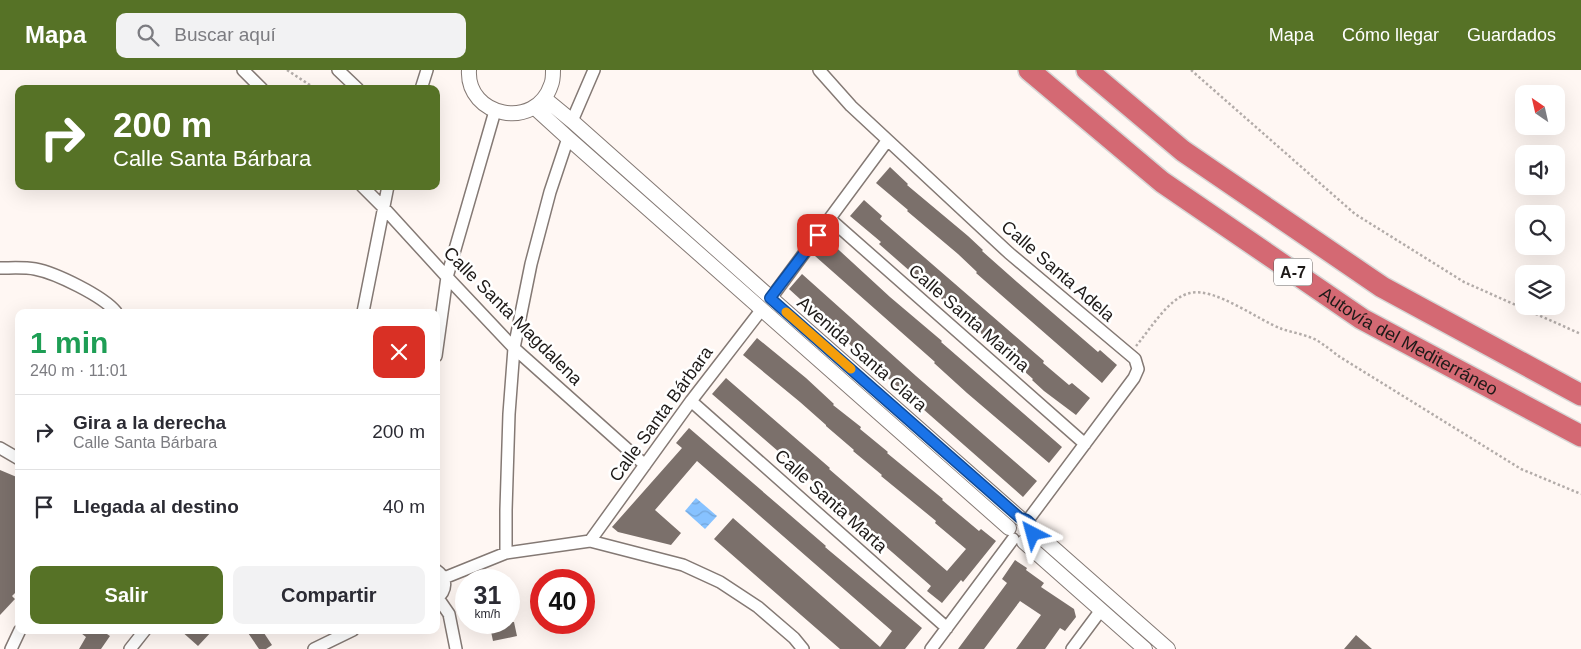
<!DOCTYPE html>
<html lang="es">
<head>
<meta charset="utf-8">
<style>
  :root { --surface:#fff; --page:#f2f2f3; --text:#2b2b33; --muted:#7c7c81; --line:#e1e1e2; --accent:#567226 }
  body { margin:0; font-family:Arial,sans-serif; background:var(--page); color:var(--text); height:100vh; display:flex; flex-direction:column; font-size:19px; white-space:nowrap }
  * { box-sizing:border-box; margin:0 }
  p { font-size:16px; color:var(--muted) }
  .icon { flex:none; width:28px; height:28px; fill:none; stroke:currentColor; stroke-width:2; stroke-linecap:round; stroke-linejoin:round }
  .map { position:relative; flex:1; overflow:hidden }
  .details { position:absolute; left:15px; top:239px; width:425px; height:325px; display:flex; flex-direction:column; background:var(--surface); border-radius:10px; box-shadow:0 5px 20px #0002 }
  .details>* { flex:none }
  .hud { position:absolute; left:15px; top:15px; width:425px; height:105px; border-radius:10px; box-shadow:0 5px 20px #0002; background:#567226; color:#fff; overflow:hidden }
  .needle { width:32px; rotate:326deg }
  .fabs { position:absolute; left:1515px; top:15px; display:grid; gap:10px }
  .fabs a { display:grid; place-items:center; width:50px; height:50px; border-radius:10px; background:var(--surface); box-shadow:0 5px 20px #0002; font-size:25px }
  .speed { position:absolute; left:455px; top:499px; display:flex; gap:10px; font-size:25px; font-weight:700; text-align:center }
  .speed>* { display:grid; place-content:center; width:65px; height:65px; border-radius:50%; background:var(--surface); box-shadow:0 5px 20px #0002; line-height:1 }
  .speed small { font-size:12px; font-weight:400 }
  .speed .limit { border:8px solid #d22; background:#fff; color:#111 }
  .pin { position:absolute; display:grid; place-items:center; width:42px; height:42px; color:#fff; margin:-21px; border-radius:10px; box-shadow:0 2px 8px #0006 }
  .me { position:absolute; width:55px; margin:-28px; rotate:321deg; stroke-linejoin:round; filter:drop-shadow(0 0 4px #0008) }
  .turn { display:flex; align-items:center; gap:18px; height:105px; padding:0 15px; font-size:22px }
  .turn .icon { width:65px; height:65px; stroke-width:2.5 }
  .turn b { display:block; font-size:35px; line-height:42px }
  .round { display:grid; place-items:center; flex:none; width:52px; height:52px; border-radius:10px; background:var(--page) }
  .head { display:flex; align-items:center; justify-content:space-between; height:85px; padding:0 15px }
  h1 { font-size:30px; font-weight:700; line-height:38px; color:#1e9e55 }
  .button { display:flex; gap:10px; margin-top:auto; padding:10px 15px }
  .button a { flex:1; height:58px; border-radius:10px; background:var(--accent); color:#fff; font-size:20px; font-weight:700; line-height:58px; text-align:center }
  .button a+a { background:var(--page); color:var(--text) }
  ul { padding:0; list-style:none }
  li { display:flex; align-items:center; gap:15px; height:75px; padding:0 15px; border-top:1px solid var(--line) }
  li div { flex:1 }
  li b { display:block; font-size:19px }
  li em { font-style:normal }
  header { display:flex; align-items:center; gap:30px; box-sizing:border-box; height:70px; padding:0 25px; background:var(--accent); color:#fff }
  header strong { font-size:24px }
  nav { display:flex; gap:28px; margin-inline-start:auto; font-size:18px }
  .search { width:350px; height:45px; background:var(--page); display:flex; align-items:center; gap:12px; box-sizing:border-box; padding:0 18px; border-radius:10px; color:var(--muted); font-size:19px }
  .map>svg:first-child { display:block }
  .water { fill:url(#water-waves) }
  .building { fill:#7b706b }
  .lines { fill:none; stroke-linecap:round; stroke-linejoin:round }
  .minor-casing { stroke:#847974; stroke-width:14 }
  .tertiary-casing { stroke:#847974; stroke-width:16 }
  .motorway-casing { stroke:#d6d6d5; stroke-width:24 }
  .path { stroke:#b3aca9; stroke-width:2.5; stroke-dasharray:2.5 2.5; stroke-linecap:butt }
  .minor { stroke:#fff; stroke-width:11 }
  .tertiary { stroke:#fff; stroke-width:14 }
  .motorway { stroke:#d46973; stroke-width:21 }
  .route-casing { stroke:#114b97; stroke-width:12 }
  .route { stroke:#1a73e8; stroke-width:9 }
  .slow { stroke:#f59e0b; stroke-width:9 }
  .labels { text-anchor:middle; stroke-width:5; stroke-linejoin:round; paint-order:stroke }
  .shield { fill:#fff; stroke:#625f5d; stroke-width:1 }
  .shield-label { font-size:16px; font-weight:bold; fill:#1e1a18 }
  .street-label { font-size:18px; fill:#1e1a18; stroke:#fff }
</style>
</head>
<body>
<header>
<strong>Mapa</strong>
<div class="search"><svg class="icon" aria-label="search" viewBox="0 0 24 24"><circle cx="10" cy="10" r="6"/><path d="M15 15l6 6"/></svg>Buscar aquí</div>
<nav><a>Mapa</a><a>Cómo llegar</a><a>Guardados</a></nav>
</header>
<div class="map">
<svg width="1581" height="579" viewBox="0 0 1581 579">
  <defs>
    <pattern id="water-waves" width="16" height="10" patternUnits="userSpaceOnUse" patternTransform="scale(1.25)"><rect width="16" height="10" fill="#87c2ff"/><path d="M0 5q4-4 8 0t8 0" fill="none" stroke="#74a6da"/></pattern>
  </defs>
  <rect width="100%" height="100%" fill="#fff7f3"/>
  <path class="water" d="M696,428L717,446L705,459L685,441Z"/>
  <path class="building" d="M890,97L908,114L907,115L968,166L983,180L982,181L1017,212L1098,282L1100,280L1117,295L1102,313L976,203L977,202L958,184L907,141L908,140L876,113Z
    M864,130L882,146L880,149L1044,291L1043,293L1069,315L1072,313L1090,328L1076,345L1044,321L1032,310L1033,309L879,174L881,172L850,146Z
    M828,170L890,227L942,271L941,272L1062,377L1049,393L967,323L934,293L935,292L815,186Z
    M802,204L916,306L1037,411L1023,427L856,280L789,219Z
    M757,268L806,308L834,334L833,335L861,357L860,359L888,382L887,383L943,429L942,430L979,461L981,459L996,471L963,512L961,510L942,533L927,521L931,516L823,422L824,421L712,324L726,308L830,398L829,399L947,501L966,479L935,453L936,451L881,406L882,405L853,381L854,380L826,356V355L800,332L743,285Z
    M689,358L826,476L825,477L922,558L905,579H840L714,469L733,448L880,577L892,561L697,391L655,440L681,463L671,475L618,462L612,457L682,378L676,373Z
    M0,400L19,408V519L12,526L15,529L0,545Z
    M1015,490L1027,498L1026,500L1044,513L1041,517L1074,539L1076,547L1065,561L1060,558L1045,579H1016L1041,545L1020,531L984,579H958L1007,513L1002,509Z
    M489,552H514L517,566L493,571Z
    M77,560H101L110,566L101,579H79L86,567Z
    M180,560H213L198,576Z
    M246,560H262L272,575L266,579H259Z
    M1356,565L1372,579H1344Z"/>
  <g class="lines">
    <defs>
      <path id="minor" d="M243,0L262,19
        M338,0L358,19
        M819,0L851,36L1009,183L1135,289L1138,299L1134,308L1028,450
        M421,19L427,0
        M572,51L594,0
        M362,116L383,137L447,207L514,278L645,395
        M830,149L1085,374
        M0,198C11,198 24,197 35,199C56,203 103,226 116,242
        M771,228L887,71
        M363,242L388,116
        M436,286L447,207L495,41
        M691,331L947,558
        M0,378L19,389
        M590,471L691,331L762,239
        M506,483V440L509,344L514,278L531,194L550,122L568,68
        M436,500C448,508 447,521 436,529
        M444,508L506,483L590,471L683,495L720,512L758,537L794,568L803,579
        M438,528L449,544L456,579
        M11,579L20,560
        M130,579L145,560
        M314,579L353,560
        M931,579L1013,469
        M1072,579L1101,540"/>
      <path id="tertiary" d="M469,0C466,47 536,61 551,15C553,11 553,5 553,0
        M544,28L572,51L771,228L1020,448
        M534,37L568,68L1009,458
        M1033,460L1168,579
        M1024,472L1145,579"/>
      <g id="motorway">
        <path id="s1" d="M1029,0L1162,112L1362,249L1581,366"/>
        <path d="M1087,0L1183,81L1382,217L1581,325"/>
      </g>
    </defs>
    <use href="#minor" class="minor-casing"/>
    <use href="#tertiary" class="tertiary-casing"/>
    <use href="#motorway" class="motorway-casing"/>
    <path class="path" d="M287,0L316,19
      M1191,0L1355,144L1464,212L1581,264
      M1136,276C1150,260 1168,228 1190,223C1215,217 1258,250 1282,259C1294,263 1308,265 1318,271C1326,276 1333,282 1340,287L1521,399L1581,424"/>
    <use href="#minor" class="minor"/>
    <use href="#tertiary" class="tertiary"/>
    <use href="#motorway" class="motorway"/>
  </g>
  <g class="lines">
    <defs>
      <path id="route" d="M818,165L770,228L1020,448C1029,449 1034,455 1033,464"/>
    </defs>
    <use href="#route" class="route-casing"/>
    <use href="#route" class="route"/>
    <path class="slow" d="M786,242L851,299"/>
  </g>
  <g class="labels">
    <rect class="shield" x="1274" y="188.5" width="38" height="27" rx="4"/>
    <g class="shield-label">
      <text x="1293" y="208">A-7</text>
    </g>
    <g class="street-label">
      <text transform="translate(1058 201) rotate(41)" y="6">Calle Santa Adela</text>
      <text transform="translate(513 246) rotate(45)" y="6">Calle Santa Magdalena</text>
      <text transform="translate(969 248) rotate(41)" y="6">Calle Santa Marina</text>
      <text dy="6" stroke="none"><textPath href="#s1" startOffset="468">Autovía del Mediterráneo</textPath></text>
      <text transform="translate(862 284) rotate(41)" y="6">Avenida Santa Clara</text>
      <text transform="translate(661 344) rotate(-54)" y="6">Calle Santa Bárbara</text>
      <text transform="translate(831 431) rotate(42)" y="6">Calle Santa Marta</text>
    </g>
  </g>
</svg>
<div class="fabs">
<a><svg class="needle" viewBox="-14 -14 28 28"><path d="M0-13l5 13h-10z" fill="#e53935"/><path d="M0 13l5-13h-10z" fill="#7c7c81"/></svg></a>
<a><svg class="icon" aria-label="sound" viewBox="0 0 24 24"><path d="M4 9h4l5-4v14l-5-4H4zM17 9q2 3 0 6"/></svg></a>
<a><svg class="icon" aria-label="search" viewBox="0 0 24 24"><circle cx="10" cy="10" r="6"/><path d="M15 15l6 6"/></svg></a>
<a><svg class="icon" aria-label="layers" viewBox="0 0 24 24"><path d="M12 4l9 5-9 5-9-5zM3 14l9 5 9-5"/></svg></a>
</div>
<div class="speed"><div>31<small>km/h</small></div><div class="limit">40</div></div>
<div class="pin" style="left:818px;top:165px;background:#d93025"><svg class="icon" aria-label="arrive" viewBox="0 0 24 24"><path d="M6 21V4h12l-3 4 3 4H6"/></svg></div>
<svg class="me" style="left:1033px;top:464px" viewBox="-20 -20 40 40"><path d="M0-17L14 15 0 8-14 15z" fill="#1a73e8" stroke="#fff" stroke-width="4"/></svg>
<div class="hud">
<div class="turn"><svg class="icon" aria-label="right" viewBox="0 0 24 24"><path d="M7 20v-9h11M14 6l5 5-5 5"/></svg><div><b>200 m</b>Calle Santa Bárbara</div></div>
</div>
<section class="details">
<div class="head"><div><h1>1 min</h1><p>240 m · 11:01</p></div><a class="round" style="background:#d93025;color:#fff"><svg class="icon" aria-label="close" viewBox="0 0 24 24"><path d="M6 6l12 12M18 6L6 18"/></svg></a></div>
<ul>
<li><svg class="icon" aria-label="right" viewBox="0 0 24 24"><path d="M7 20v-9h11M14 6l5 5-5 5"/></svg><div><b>Gira a la derecha</b><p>Calle Santa Bárbara</p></div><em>200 m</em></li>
<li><svg class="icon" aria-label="arrive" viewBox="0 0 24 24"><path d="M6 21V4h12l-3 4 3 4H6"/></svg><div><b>Llegada al destino</b></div><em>40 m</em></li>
</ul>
<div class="button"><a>Salir</a><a>Compartir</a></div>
</section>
</div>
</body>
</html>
